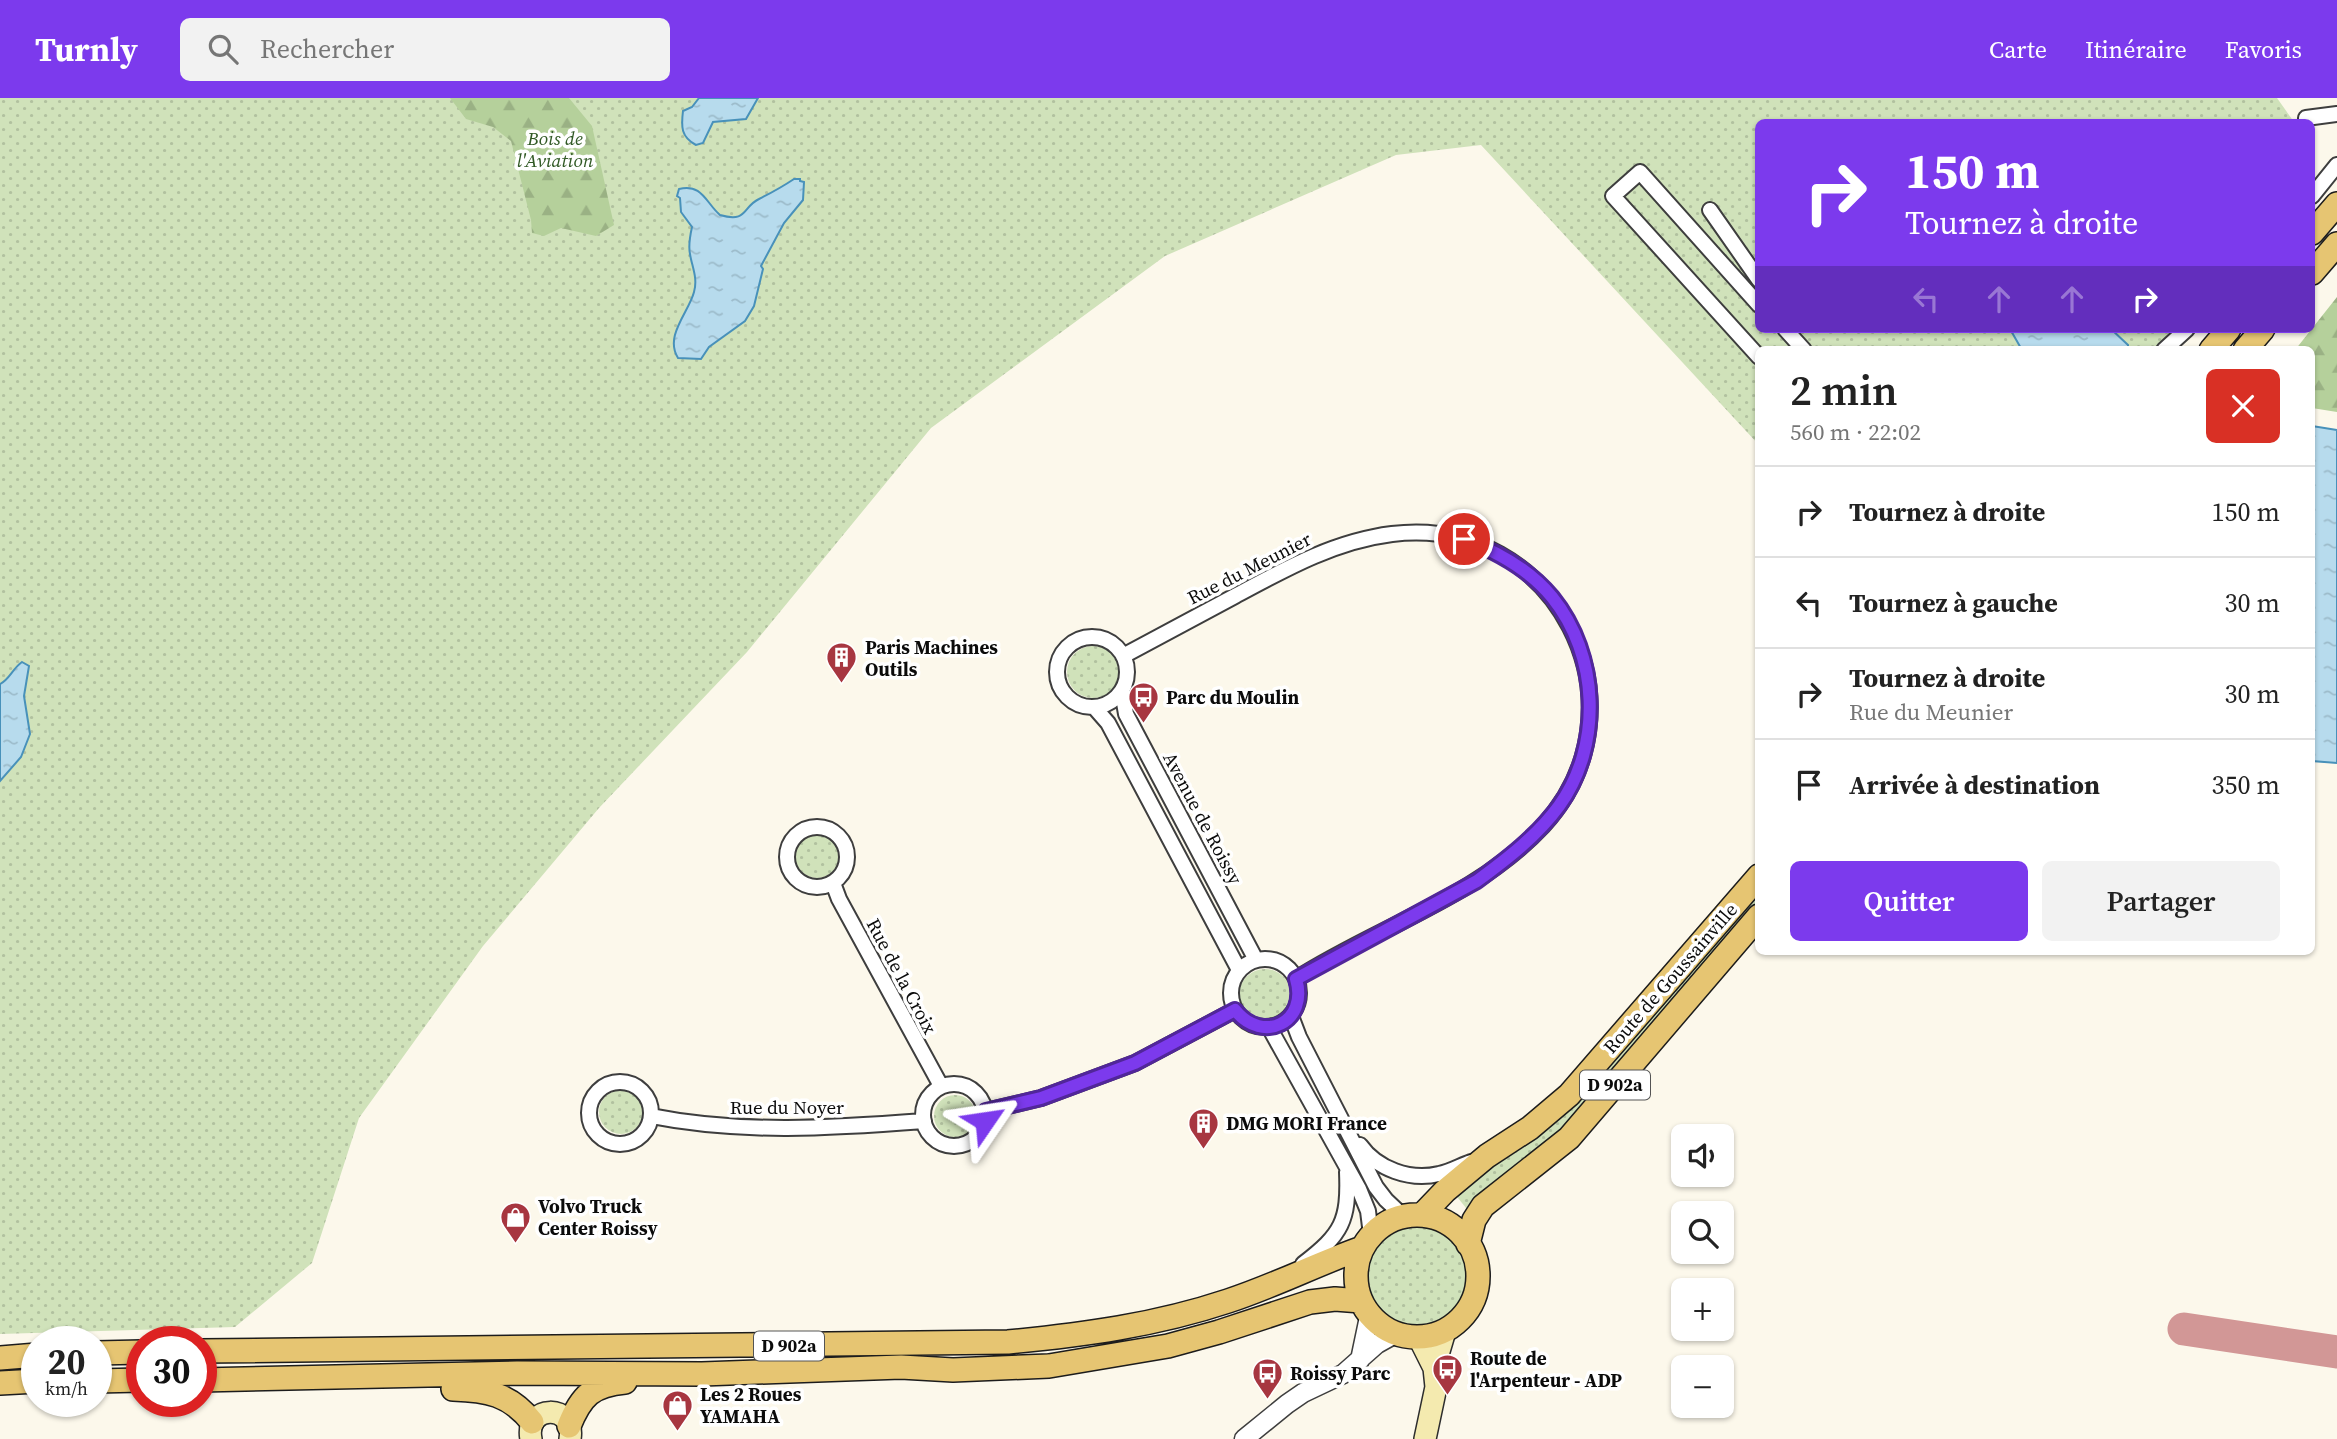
<!DOCTYPE html>
<html lang="fr">
<head>
<meta charset="utf-8">
<style>
  :root { --surface:#fff; --page:#f2f2f2; --text:#222; --muted:#767676; --line:#e0e0e0; --accent:#7c3aed }
  body { margin:0; font-family:"Source Serif 4",serif; background:var(--page); color:var(--text); height:100vh; display:flex; flex-direction:column; font-size:26px; white-space:nowrap }
  * { box-sizing:border-box; margin:0 }
  p { font-size:23px; color:var(--muted) }
  .icon { flex:none; width:38px; height:38px; fill:none; stroke:currentColor; stroke-width:2; stroke-linecap:round; stroke-linejoin:round }
  .map { position:relative; flex:1; overflow:hidden }
  .sheet { position:absolute; left:1755px; top:248px; width:560px; height:609px; display:flex; flex-direction:column; background:var(--surface); border-radius:10px; box-shadow:0 2px 5px #0004 }
  .sheet>* { flex:none }
  .hud { position:absolute; left:1755px; top:21px; width:560px; height:214px; border-radius:10px; box-shadow:0 2px 5px #0004; background:#7c3aed; color:#fff; overflow:hidden }
  .controls { position:absolute; left:1671px; top:1026px; display:grid; gap:14px }
  .controls a { display:grid; place-items:center; width:63px; height:63px; border-radius:10px; background:var(--surface); box-shadow:0 2px 5px #0004; font-size:35px }
  .speed { position:absolute; left:21px; top:1228px; display:flex; gap:14px; font-size:35px; font-weight:700; text-align:center }
  .speed>* { display:grid; place-content:center; width:91px; height:91px; border-radius:50%; background:var(--surface); box-shadow:0 2px 5px #0004; line-height:1 }
  .speed small { font-size:18px; font-weight:400 }
  .speed .limit { border:10px solid #d22; background:#fff; color:#111 }
  .pin { position:absolute; display:grid; place-items:center; width:60px; height:60px; color:#fff; margin:-30px; border:4px solid #fff; border-radius:50%; box-shadow:0 2px 7px #0007 }
  .me { position:absolute; width:77px; margin:-38px; rotate:58deg; stroke-linejoin:round; filter:drop-shadow(0 0 5px #0008) }
  .turn { display:flex; align-items:center; gap:24px; height:147px; padding:0 35px; font-size:32px }
  .turn .icon { width:91px; height:91px; stroke-width:2.5 }
  .turn b { display:block; font-size:49px; line-height:60px }
  .lanes { display:flex; align-items:center; height:66px; padding:0 35px; background:#0003; justify-content:center; gap:35px; direction:ltr }
  .lanes .off { opacity:.35 }
  .round { display:grid; place-items:center; flex:none; width:74px; height:74px; border-radius:10px; background:var(--page) }
  .summary { display:flex; align-items:center; justify-content:space-between; height:119px; padding:0 35px }
  h1 { font-size:42px; font-weight:600; line-height:52px }
  .button { display:flex; gap:14px; margin-top:auto; padding:14px 35px }
  .button a { flex:1; height:80px; border-radius:10px; background:var(--accent); color:#fff; font-size:28px; font-weight:600; line-height:80px; text-align:center }
  .button a+a { background:var(--page); color:var(--text) }
  ul { padding:0; list-style:none }
  li { display:flex; align-items:center; gap:21px; height:91px; padding:0 35px; border-top:2px solid var(--line) }
  li div { flex:1 }
  li b { display:block; font-size:26px }
  li em { font-style:normal }
  header { display:flex; align-items:center; gap:42px; box-sizing:border-box; height:98px; padding:0 35px; background:var(--accent); color:#fff }
  header strong { font-size:33px }
  nav { display:flex; gap:38px; margin-inline-start:auto; font-size:24px }
  .search { width:490px; height:63px; background:var(--page); display:flex; align-items:center; gap:18px; box-sizing:border-box; padding:0 24px; border-radius:10px; color:var(--muted); font-size:26px }
  .map>svg:first-child { display:block }
  .grass { fill:url(#grass-dots) }
  .forest { fill:url(#forest-firs) }
  .water { fill:url(#water-ripples); stroke:#4891ba; stroke-width:2 }
  .lines { fill:none; stroke-linecap:round; stroke-linejoin:round }
  .taxiway { stroke:#d29796; stroke-width:33 }
  .minor-casing { stroke:#3e3e3e; stroke-width:18 }
  .tertiary-casing { stroke:#3e3e3e; stroke-width:21 }
  .secondary-casing { stroke:#2d2d2d; stroke-width:24 }
  .primary-casing { stroke:#1c1c1c; stroke-width:26 }
  .minor { stroke:#fff; stroke-width:14 }
  .tertiary { stroke:#fff; stroke-width:18 }
  .secondary { stroke:#f4eaaf; stroke-width:21 }
  .primary { stroke:#e6c572; stroke-width:23 }
  .route-casing { stroke:#51269a; stroke-width:18 }
  .route { stroke:#7c3aed; stroke-width:12 }
  .labels { text-anchor:middle; stroke-width:7; stroke-linejoin:round; paint-order:stroke }
  .shield { fill:#fff; stroke:#545454; stroke-width:2 }
  .shield-label { font-size:18px; font-weight:bold; fill:#0b0b0b }
  .park-label { font-size:19px; font-style:italic; fill:#315925; stroke:#fff }
  .street-label { font-size:19px; fill:#0b0b0b; stroke:#fff }
  .poi-label { font-size:19px; font-weight:bold; fill:#0b0b0b; stroke:#fff; text-anchor:start }
</style>
</head>
<body>
<header>
<strong>Turnly</strong>
<div class="search"><svg class="icon" aria-label="search" viewBox="0 0 24 24"><circle cx="10" cy="10" r="6"/><path d="M15 15l6 6"/></svg>Rechercher</div>
<nav><a>Carte</a><a>Itinéraire</a><a>Favoris</a></nav>
</header>
<div class="map">
<svg width="2337" height="1341" viewBox="0 0 2337 1341">
  <defs>
    <pattern id="grass-dots" width="8" height="8" patternUnits="userSpaceOnUse" patternTransform="scale(1.75)"><rect width="8" height="8" fill="#d0e2ba"/><path d="M2 2h.1M6 6h.1" fill="none" stroke="#b1c19f" stroke-width="1.8" stroke-linecap="round"/></pattern>
    <pattern id="forest-firs" width="22" height="20" patternUnits="userSpaceOnUse" patternTransform="scale(1.75)"><rect width="22" height="20" fill="#b5d09b"/><path d="M5 1l3.5 6h-7zM16 11l3.5 6h-7z" fill="#9ab184"/></pattern>
    <pattern id="water-ripples" width="26" height="14" patternUnits="userSpaceOnUse" patternTransform="scale(1.75)"><rect width="26" height="14" fill="#b7dbed"/><path d="M2 4q2-2 4 0t4 0M15 11q2-2 4 0t4 0" fill="none" stroke="#9cbbca"/></pattern>
  </defs>
  <rect width="100%" height="100%" fill="#fcf8eb"/>
  <path class="grass" d="M0,0H2277L2294,24H1759V231H2174L2152,252H1759V347L1481,47L1396,57L1165,158L931,330L747,554L599,710L483,848L359,1020L312,1165L235,1229L0,1236Z
    M1067 574a26 26 0 1 1 52 0a26 26 0 1 1-52 0Z
    M795 758a22 22 0 1 1 44 0a22 22 0 1 1-44 0Z
    M1759,788V810L1574,1027L1470,1115L1454,1095L1541,1036L1570,1010Z
    M1239 897a26 26 0 1 1 52 0a26 26 0 1 1-52 0Z
    M599 1014a22 22 0 1 1 44 0a22 22 0 1 1-44 0Z
    M934 1018a21 21 0 1 1 42 0a21 21 0 1 1-42 0Z
    M1362 1179a53 53 0 1 1 106 0a53 53 0 1 1-106 0Z"/>
  <path class="forest" d="M450,0H569L592,28L614,127L596,138L561,130L544,138L532,135L531,122L511,43L493,29L466,21Z
    M2337,199V314L2312,310V252H2295Z"/>
  <path class="water" d="M699,0H758L746,21L713,24L703,45L696,47C681,39 681,29 683,13L692,9Z
    M794,81H800V83L804,84L803,102L784,125L761,168L763,171L754,208L745,223L709,249L701,261L678,260C664,238 689,214 694,194C698,180 692,169 690,156C688,147 690,138 692,129L681,114L680,100L677,98L679,91C702,85 706,105 720,117C748,125 742,109 759,101C771,95 782,89 794,81Z
    M2010,231H2111L2128,247V252H2022Z
    M2312,328L2337,332V665L2312,663Z
    M22,564L29,568L24,598L30,636L21,659L0,683V586C9,582 13,570 22,564Z"/>
  <g class="lines">
    <path class="taxiway" d="M2184,1231L2337,1254"/>
    <defs>
      <path id="minor" d="M2306,20L2337,16
        M2312,98L2337,67
        M1710,112L1759,182
        M1759,207L1640,74L1613,98L1759,259
        M1785,231L1804,252
        M2164,252L2187,231
        M1057 574a35 35 0 1 1 70 0a35 35 0 1 1-70 0Z
        M1123,558C1161,538 1198,518 1235,498C1285,471 1335,443 1392,436C1555,416 1653,607 1543,728C1476,800 1377,829 1296,881
        M1122,593L1126,616L1256,862
        M1094,609L1108,625L1239,872
        M787 759a30 30 0 1 1 60 0a30 30 0 1 1-60 0Z
        M833,785L839,801L941,988
        M1231 895a34 34 0 1 1 68 0a34 34 0 1 1-68 0Z
        M1291,918L1299,939L1376,1089L1386,1102L1403,1118
        M1269,929L1359,1091L1368,1113L1371,1137
        M589 1015a31 31 0 1 1 62 0a31 31 0 1 1-62 0Z
        M923 1017a31 31 0 1 1 62 0a31 31 0 1 1-62 0Z
        M986,1013L1041,1000L1135,965L1235,912
        M651,1018C741,1036 833,1030 924,1023
        M1360,1047C1377,1071 1410,1083 1439,1076C1450,1074 1460,1068 1471,1064
        M1303,1166C1342,1136 1349,1123 1347,1074"/>
      <path id="tertiary" d="M1360,1262L1369,1219
        M1244,1341L1287,1306L1303,1295L1343,1276L1377,1246L1395,1236"/>
      <path id="secondary" d="M1419,1240L1434,1270L1436,1289L1425,1341
        M1434,1270L1445,1233
        M531,1341C524,1306 576,1305 570,1341"/>
      <path id="primary" d="M2312,135L2337,106
        M2312,175L2337,146
        M2211,252L2229,231
        M2245,252L2263,231
        M1422,1117L1445,1093L1487,1058L1530,1030L1569,997L1759,778
        M1356 1178a61 61 0 1 1 122 0a61 61 0 1 1-122 0Z
        M1468,1146L1474,1122L1483,1108L1569,1040L1759,818
        M201,1253L1008,1244C1083,1237 1156,1227 1228,1203C1274,1188 1317,1166 1362,1150
        M96,1255L142,1254
        M0,1260L37,1257
        M201,1282L517,1275L702,1276L901,1269L953,1272L1049,1268L1168,1248L1219,1234L1310,1204L1335,1201L1361,1203
        M96,1283L142,1282
        M0,1285L37,1283
        M453,1291C487,1292 510,1296 532,1324
        M569,1328C581,1298 592,1287 625,1284"/>
    </defs>
    <use href="#minor" class="minor-casing"/>
    <use href="#tertiary" class="tertiary-casing"/>
    <use href="#secondary" class="secondary-casing"/>
    <use href="#primary" class="primary-casing"/>
    <use href="#minor" class="minor"/>
    <use href="#tertiary" class="tertiary"/>
    <use href="#secondary" class="secondary"/>
    <use href="#primary" class="primary"/>
  </g>
  <g class="lines">
    <defs>
      <path id="route" d="M985,1023L986,1013L1041,1000L1135,965L1235,912C1263,947 1309,924 1296,881L1477,783C1507,761 1537,738 1559,708C1603,647 1599,557 1552,499C1529,471 1498,454 1464,441"/>
    </defs>
    <use href="#route" class="route-casing"/>
    <use href="#route" class="route"/>
  </g>
  <defs>
    <symbol id="building-pin" viewBox="-11 -11 22 30"><path d="M0 17L-7.5 6A9.5 9.5 0 1 1 7.5 6Z" fill="#a73640" stroke="#fff"/><path d="M-4-6H4V6H1V3H-1V6H-4ZM-2.5-4.3h1.7v1.8h-1.7ZM.8-4.3h1.7v1.8H.8ZM-2.5-1h1.7V.8h-1.7ZM.8-1h1.7V.8H.8Z" fill="#fff"/></symbol>
    <symbol id="bus-pin" viewBox="-11 -11 22 30"><path d="M0 17L-7.5 6A9.5 9.5 0 1 1 7.5 6Z" fill="#a73640" stroke="#fff"/><path d="M-5-6H5V4H4V6H2V4H-2V6H-4V4H-5ZM-3.5-4V0h7V-4ZM-3.5 1.2v1.5H-2V1.2ZM2 1.2v1.5H3.5V1.2Z" fill="#fff"/></symbol>
    <symbol id="shop-pin" viewBox="-11 -11 22 30"><path d="M0 17L-7.5 6A9.5 9.5 0 1 1 7.5 6Z" fill="#a73640" stroke="#fff"/><path d="M-5-2.5h2.3a2.7 3.5 0 0 1 5.4 0H5L5.5 6h-11ZM-1.5-2.5h3a1.5 2.3 0 0 0-3 0Z" fill="#fff"/></symbol>
  </defs>
  <g fill-rule="evenodd">
    <use href="#building-pin" x="824" y="542" width="35" height="47"/>
    <use href="#bus-pin" x="1126" y="582" width="35" height="47"/>
    <use href="#building-pin" x="1186" y="1008" width="35" height="47"/>
    <use href="#shop-pin" x="498" y="1102" width="35" height="47"/>
    <use href="#bus-pin" x="1430" y="1254" width="35" height="47"/>
    <use href="#bus-pin" x="1250" y="1258" width="35" height="47"/>
    <use href="#shop-pin" x="660" y="1290" width="35" height="47"/>
  </g>
  <g class="labels">
    <g class="shield">
      <rect x="1580" y="972.5" width="70" height="29" rx="5"/>
      <rect x="754" y="1233.5" width="70" height="29" rx="5"/>
    </g>
    <g class="shield-label">
      <text x="1615" y="993">D 902a</text>
      <text x="789" y="1254">D 902a</text>
    </g>
    <g class="park-label">
      <text x="555" y="47">Bois de<tspan x="555" dy="22">l'Aviation</tspan></text>
    </g>
    <g class="street-label">
      <text transform="translate(1249 470) rotate(-27)" y="7">Rue du Meunier</text>
      <text transform="translate(1203 720) rotate(62)" y="7">Avenue de Roissy</text>
      <text transform="translate(902 878) rotate(62)" y="7">Rue de la Croix</text>
      <text transform="translate(1670 880) rotate(-49)" y="7">Route de Goussainville</text>
      <text x="787" y="1016">Rue du Noyer</text>
    </g>
    <g class="poi-label">
      <text x="865" y="556">Paris Machines<tspan x="865" dy="22">Outils</tspan></text>
      <text x="1166" y="606">Parc du Moulin</text>
      <text x="1226" y="1032">DMG MORI France</text>
      <text x="538" y="1115">Volvo Truck<tspan x="538" dy="22">Center Roissy</tspan></text>
      <text x="1470" y="1267">Route de<tspan x="1470" dy="22">l'Arpenteur - ADP</tspan></text>
      <text x="1290" y="1282">Roissy Parc</text>
      <text x="700" y="1303">Les 2 Roues<tspan x="700" dy="22">YAMAHA</tspan></text>
    </g>
  </g>
</svg>
<div class="controls">
<a><svg class="icon" aria-label="sound" viewBox="0 0 24 24"><path d="M4 9h4l5-4v14l-5-4H4zM17 9q2 3 0 6"/></svg></a>
<a><svg class="icon" aria-label="search" viewBox="0 0 24 24"><circle cx="10" cy="10" r="6"/><path d="M15 15l6 6"/></svg></a>
<a>+</a>
<a>−</a>
</div>
<div class="speed"><div>20<small>km/h</small></div><div class="limit">30</div></div>
<div class="pin" style="left:1464px;top:441px;background:#d93025"><svg class="icon" aria-label="arrive" viewBox="0 0 24 24"><path d="M6 21V4h12l-3 4 3 4H6"/></svg></div>
<svg class="me" style="left:985px;top:1023px" viewBox="-20 -20 40 40"><path d="M0-17L14 15 0 8-14 15z" fill="#7c3aed" stroke="#fff" stroke-width="4"/></svg>
<div class="hud">
<div class="turn"><svg class="icon" aria-label="right" viewBox="0 0 24 24"><path d="M7 20v-9h11M14 6l5 5-5 5"/></svg><div><b>150 m</b>Tournez à droite</div></div>
<div class="lanes"><svg class="icon off" aria-label="left" viewBox="0 0 24 24"><path d="M17 20v-9H6M10 6l-5 5 5 5"/></svg><svg class="icon off" aria-label="ahead" viewBox="0 0 24 24"><path d="M12 20V5M6 11l6-6 6 6"/></svg><svg class="icon off" aria-label="ahead" viewBox="0 0 24 24"><path d="M12 20V5M6 11l6-6 6 6"/></svg><svg class="icon" aria-label="right" viewBox="0 0 24 24"><path d="M7 20v-9h11M14 6l5 5-5 5"/></svg></div>
</div>
<section class="sheet">
<div class="summary"><div><h1>2 min</h1><p>560 m · 22:02</p></div><a class="round" style="background:#d93025;color:#fff"><svg class="icon" aria-label="close" viewBox="0 0 24 24"><path d="M6 6l12 12M18 6L6 18"/></svg></a></div>
<ul>
<li><svg class="icon" aria-label="right" viewBox="0 0 24 24"><path d="M7 20v-9h11M14 6l5 5-5 5"/></svg><div><b>Tournez à droite</b></div><em>150 m</em></li>
<li><svg class="icon" aria-label="left" viewBox="0 0 24 24"><path d="M17 20v-9H6M10 6l-5 5 5 5"/></svg><div><b>Tournez à gauche</b></div><em>30 m</em></li>
<li><svg class="icon" aria-label="right" viewBox="0 0 24 24"><path d="M7 20v-9h11M14 6l5 5-5 5"/></svg><div><b>Tournez à droite</b><p>Rue du Meunier</p></div><em>30 m</em></li>
<li><svg class="icon" aria-label="arrive" viewBox="0 0 24 24"><path d="M6 21V4h12l-3 4 3 4H6"/></svg><div><b>Arrivée à destination</b></div><em>350 m</em></li>
</ul>
<div class="button"><a>Quitter</a><a>Partager</a></div>
</section>
</div>
</body>
</html>
